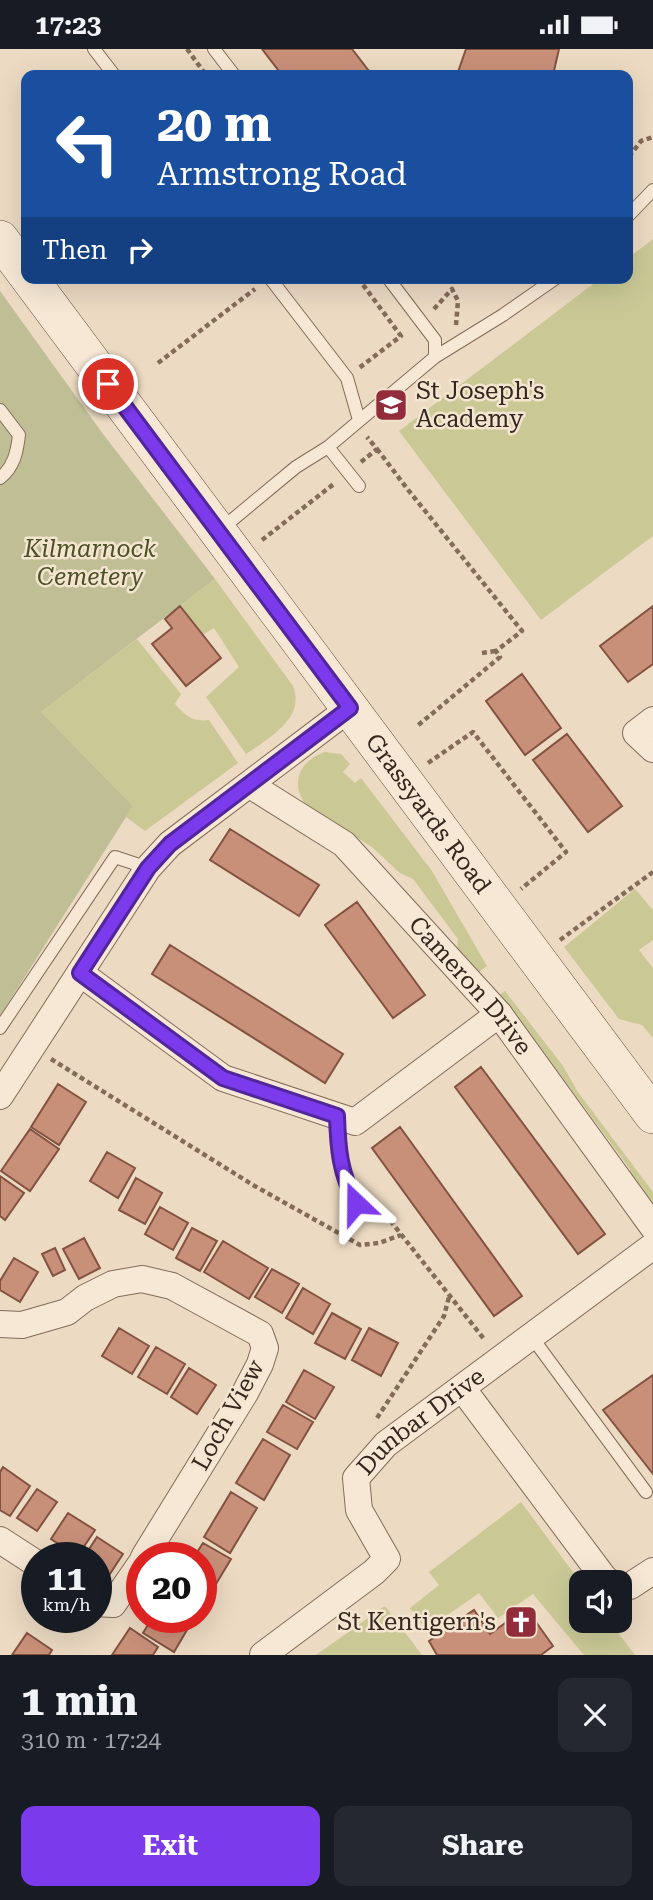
<!DOCTYPE html>
<html lang="en">
<head>
<meta charset="utf-8">
<style>
  :root { --surface:#171b24; --page:#242831; --text:#f1f3f6; --muted:#9ea1a6; --accent:#7c3aed }
  body { margin:0; font-family:"Roboto Serif",serif; background:var(--page); color:var(--text); height:100vh; display:flex; flex-direction:column; font-size:26px; white-space:nowrap }
  * { box-sizing:border-box; margin:0 }
  p { font-size:23px; color:var(--muted) }
  .icon { flex:none; width:38px; height:38px; fill:none; stroke:currentColor; stroke-width:2; stroke-linecap:round; stroke-linejoin:round }
  .map { position:relative; height:1606px; overflow:hidden }
  .side { display:flex; flex-direction:column; background:var(--surface); flex:1 }
  .side>* { flex:none }
  .top-card { position:absolute; left:21px; top:21px; width:612px; height:214px; border-radius:14px; box-shadow:0 7px 28px #0002; background:#1a4fa0; color:#fff; overflow:hidden }
  .fabs { position:absolute; left:569px; top:1521px; display:grid; gap:14px }
  .fabs a { display:grid; place-items:center; width:63px; height:63px; border-radius:14px; background:var(--surface); box-shadow:0 7px 28px #0002; font-size:35px }
  .speed { position:absolute; left:21px; top:1493px; display:flex; gap:14px; font-size:35px; font-weight:700; text-align:center }
  .speed>* { display:grid; place-content:center; width:91px; height:91px; border-radius:50%; background:var(--surface); box-shadow:0 7px 28px #0002; line-height:1 }
  .speed small { font-size:18px; font-weight:400 }
  .speed .limit { border:10px solid #d22; background:#fff; color:#111 }
  .pin { position:absolute; display:grid; place-items:center; width:60px; height:60px; color:#fff; margin:-30px; border:4px solid #fff; border-radius:50%; box-shadow:0 2px 7px #0007 }
  .me { position:absolute; width:77px; margin:-38px; rotate:337deg; stroke-linejoin:round; filter:drop-shadow(0 0 5px #0008) }
  .turn { display:flex; align-items:center; gap:24px; height:147px; padding:0 21px; font-size:32px }
  .turn .icon { width:91px; height:91px; stroke-width:2.5 }
  .turn b { display:block; font-size:49px; line-height:60px }
  .then { display:flex; align-items:center; height:66px; padding:0 21px; background:#0003; gap:14px; font-size:26px }
  .round { display:grid; place-items:center; flex:none; width:74px; height:74px; border-radius:14px; background:var(--page) }
  .summary { display:flex; align-items:center; justify-content:space-between; height:119px; padding:0 21px }
  h1 { font-size:42px; font-weight:700; line-height:52px }
  .primary-button { display:flex; gap:14px; margin-top:auto; padding:14px 21px }
  .primary-button a { flex:1; height:80px; border-radius:14px; background:var(--accent); color:#fff; font-size:28px; font-weight:700; line-height:80px; text-align:center }
  .primary-button a+a { background:var(--page); color:var(--text) }
  .status { display:flex; justify-content:space-between; align-items:center; height:49px; padding:0 35px; background:var(--surface); direction:ltr }
  .status svg { height:19px; fill:currentColor }
  .map>svg:first-child { display:block }
  .green { fill:#cac996 }
  .cemetery { fill:#bfbe95 }
  .building { fill:#c99079; stroke:#835241; stroke-width:2 }
  .lines { fill:none; stroke-linecap:round; stroke-linejoin:round }
  .service-casing { stroke:#856b5a; stroke-width:14 }
  .minor-casing { stroke:#856b5a; stroke-width:28 }
  .secondary-casing { stroke:#674c3d; stroke-width:38 }
  .path { stroke:#856b5a; stroke-width:4.5; stroke-dasharray:5 3.5; stroke-linecap:butt }
  .service { stroke:#f7e8d5; stroke-width:12 }
  .minor { stroke:#f7e8d5; stroke-width:26 }
  .secondary { stroke:#f7e8d5; stroke-width:37 }
  .route-casing { stroke:#51269a; stroke-width:18 }
  .route { stroke:#7c3aed; stroke-width:12 }
  .labels { text-anchor:middle; stroke-width:5; stroke-linejoin:round; paint-order:stroke }
  .poi-label { font-size:24px; fill:#35261e; stroke:#f4e5d1; text-anchor:start }
  .park-label { font-size:24px; font-style:italic; fill:#4c5125; stroke:#f4e5d1 }
  .street-label { font-size:24px; fill:#35261e; stroke:#f4e5d1 }
</style>
</head>
<body>
<div class="status"><b>17:23</b><svg viewBox="0 0 49 12"><path d="M0 12V9h3v3zM5 12V6h3v6zM10 12V3h3v9zM15 12V0h3v12zM26 1h20v11H26zM47 4h2v5h-2z"/></svg></div>
<div class="map">
<svg width="653" height="1606" viewBox="0 0 653 1606">
  <rect width="100%" height="100%" fill="#ecdac2"/>
  <path class="green" d="M653,190V487L541,571L399,382L601,229H628V209Z
    M215,530L293,637C306,669 269,689 246,705L206,648L239,618L214,579L203,586L180,557Z
    M137,590L181,645L175,655C186,667 192,673 209,671L238,714L145,782L126,768L133,757L41,663Z
    M325,703L341,705L350,715L343,723L355,734L361,729L432,822L487,917L474,927L457,901L458,890L413,830L400,824L373,799L352,785L309,764C306,756 298,745 298,737C297,719 310,708 325,703Z
    M635,840L653,861V891L639,901L653,919V989L642,976L619,970L564,898Z
    M505,942L563,1017L578,1043L653,1143V1163L631,1133L630,1120L545,1005L535,1004L492,950Z
    M521,1453L581,1534V1572H609L635,1606H584L533,1545L498,1569L479,1544L426,1581L410,1559L439,1536L429,1523Z
    M385,1557L422,1606H316Z"/>
  <path class="cemetery" d="M0,242L103,385L215,530L41,663L133,757L0,967Z"/>
  <path class="building" d="M262,0H352L372,26H282Z
    M466,0H559L553,26H457Z
    M180,557L221,609L186,637L152,595L172,579L165,570Z
    M653,557V615L628,633L600,597Z
    M522,625L561,679L525,706L486,652Z
    M567,685L622,757L588,783L533,711Z
    M230,780L319,836L299,867L210,811Z
    M357,853L425,946L393,969L325,876Z
    M170,896L343,1005L325,1034L152,925Z
    M481,1018L605,1185L578,1205L455,1038Z
    M58,1035L86,1053L59,1096L31,1078Z
    M400,1078L522,1247L494,1267L372,1099Z
    M30,1080L59,1100L30,1142L1,1122Z
    M107,1103L135,1119L118,1149L90,1132Z
    M0,1127L24,1144L5,1171L0,1167Z
    M136,1129L162,1144L145,1175L119,1161Z
    M160,1158L188,1174L173,1201L145,1185Z
    M192,1179L217,1192L200,1222L176,1209Z
    M84,1189L100,1219L79,1230L63,1200Z
    M223,1192L268,1219L249,1250L204,1223Z
    M55,1199L65,1221L53,1227L42,1205Z
    M14,1209L38,1223L20,1253L0,1241V1232Z
    M272,1220L299,1235L282,1264L255,1248Z
    M303,1239L330,1255L313,1285L286,1269Z
    M332,1264L361,1280L345,1310L315,1294Z
    M119,1279L149,1297L132,1325L102,1307Z
    M369,1279L398,1294L381,1327L352,1311Z
    M156,1298L185,1315L167,1345L138,1328Z
    M189,1319L216,1336L197,1365L171,1348Z
    M304,1321L334,1338L315,1370L286,1353Z
    M653,1326V1425L603,1361Z
    M283,1356L313,1373L297,1400L267,1383Z
    M263,1390L290,1406L264,1451L236,1434Z
    M3,1418L30,1437L10,1467L0,1461V1423Z
    M37,1440L57,1453L37,1482L17,1469Z
    M231,1443L257,1459L230,1504L204,1488Z
    M68,1464L95,1481L77,1508H72L61,1501L63,1498L51,1490Z
    M97,1488L123,1505L106,1531L96,1525V1508H84Z
    M203,1494L231,1510L213,1540L201,1533V1508H194Z
    M201,1537L212,1544L201,1562Z
    M526,1559L553,1597L541,1606H437L429,1592L474,1561L490,1585Z
    M153,1568H181L191,1574L174,1603L143,1584Z
    M130,1579L158,1598L153,1606H112Z
    M27,1584L52,1601L49,1606H12Z"/>
  <g class="lines">
    <defs>
      <path id="service" d="M94,0L114,26
        M214,0L234,26
        M628,167L653,141
        M270,229L347,329L359,371
        M435,308L503,266L556,229
        M0,361L19,386C17,403 14,418 0,429
        M328,398L359,437
        M220,481L296,418L328,398L435,308V291L388,229
        M0,979L115,808L148,819
        M337,1067C338,1100 340,1124 356,1154
        M531,1287L646,1443"/>
      <g id="minor">
        <path d="M653,671L636,684L653,700"/>
        <path id="s1" d="M250,736L344,795L499,965L653,1178"/>
        <path d="M80,924L223,1029L355,1073L499,965"/>
        <path d="M0,1047L148,819L170,795L350,659"/>
        <path d="M0,1275L22,1276L67,1263L85,1249L113,1235L142,1230L172,1237L260,1285L265,1299L260,1315L245,1344L144,1508"/>
        <path d="M462,1339L604,1529L609,1533"/>
        <path d="M0,1491L37,1515"/>
        <path d="M620,1537H630L653,1522"/>
        <path d="M96,1554L113,1555L142,1513"/>
        <path id="s2" d="M263,1606L374,1523L387,1510L359,1461L356,1429L386,1395L653,1197"/>
      </g>
      <g id="secondary">
        <path d="M0,190L26,225"/>
        <path id="s3" d="M29,229L653,1066"/>
      </g>
    </defs>
    <use href="#service" class="service-casing"/>
    <use href="#minor" class="minor-casing"/>
    <use href="#secondary" class="secondary-casing"/>
    <path class="path" d="M187,0L206,26
      M628,104L631,105L641,92L653,88
      M23,136L26,133
      M358,229L401,287L359,319
      M434,260L452,240L458,252L456,276
      M158,314L255,240
      M377,400L409,442L522,582L496,602L500,608L416,678
      M361,413L377,400L367,388
      M262,491L335,434
      M482,604L496,602
      M428,714L473,683L566,803L521,840
      M560,891L653,823
      M51,1010L253,1136L360,1196L379,1194L401,1186
      M371,1157L381,1160L484,1290
      M377,1369L444,1267L449,1248"/>
    <use href="#service" class="service"/>
    <use href="#minor" class="minor"/>
    <use href="#secondary" class="secondary"/>
  </g>
  <g class="lines">
    <defs>
      <path id="route" d="M108,335L350,659L170,795L148,819L80,924L223,1029L337,1067C338,1100 340,1124 356,1154"/>
    </defs>
    <use href="#route" class="route-casing"/>
    <use href="#route" class="route"/>
  </g>
  <defs>
    <symbol id="school-square" viewBox="-11 -11 22 22"><rect x="-9" y="-9" width="18" height="18" rx="4" fill="#922c3b" stroke="#f4e5d1"/><path d="M0-5L7-2L0 1L-7-2ZM-4 1L0 2.5L4 1V4Q0 6-4 4Z" fill="#fff"/></symbol>
    <symbol id="church-square" viewBox="-11 -11 22 22"><rect x="-9" y="-9" width="18" height="18" rx="4" fill="#922c3b" stroke="#f4e5d1"/><path d="M-1.2-6h2.4v3.5h3.3v2.4h-3.3V6h-2.4V-.1h-3.3v-2.4h3.3Z" fill="#fff"/></symbol>
  </defs>
  <g fill-rule="evenodd">
    <use href="#school-square" x="372" y="337" width="38" height="38"/>
    <use href="#church-square" x="502" y="1554" width="38" height="38"/>
  </g>
  <g class="labels">
    <g class="poi-label">
      <text x="416" y="350">St Joseph's<tspan x="416" dy="28">Academy</tspan></text>
      <text x="496" y="1581" text-anchor="end">St Kentigern's</text>
    </g>
    <g class="park-label">
      <text x="90" y="508">Kilmarnock<tspan x="90" dy="28">Cemetery</tspan></text>
    </g>
    <g class="street-label">
      <text dy="8" stroke="none"><textPath href="#s3" startOffset="668">Grassyards Road</textPath></text>
      <text dy="8" stroke="none"><textPath href="#s1" startOffset="301">Cameron Drive</textPath></text>
      <text transform="translate(228 1366) rotate(-61)" y="8">Loch View</text>
      <text dy="8" stroke="none"><textPath href="#s2" startOffset="332">Dunbar Drive</textPath></text>
    </g>
  </g>
</svg>
<div class="fabs">
<a><svg class="icon" aria-label="sound" viewBox="0 0 24 24"><path d="M4 9h4l5-4v14l-5-4H4zM17 9q2 3 0 6"/></svg></a>
</div>
<div class="speed"><div>11<small>km/h</small></div><div class="limit">20</div></div>
<div class="pin" style="left:108px;top:335px;background:#d93025"><svg class="icon" aria-label="arrive" viewBox="0 0 24 24"><path d="M6 21V4h12l-3 4 3 4H6"/></svg></div>
<svg class="me" style="left:356px;top:1154px" viewBox="-20 -20 40 40"><path d="M0-17L14 15 0 8-14 15z" fill="#7c3aed" stroke="#fff" stroke-width="4"/></svg>
<div class="top-card">
<div class="turn"><svg class="icon" aria-label="left" viewBox="0 0 24 24"><path d="M17 20v-9H6M10 6l-5 5 5 5"/></svg><div><b>20 m</b>Armstrong Road</div></div>
<div class="then">Then<svg class="icon" aria-label="right" viewBox="0 0 24 24"><path d="M7 20v-9h11M14 6l5 5-5 5"/></svg></div>
</div>
</div>
<section class="side">
<div class="summary"><div><h1>1 min</h1><p>310 m · 17:24</p></div><a class="round"><svg class="icon" aria-label="close" viewBox="0 0 24 24"><path d="M6 6l12 12M18 6L6 18"/></svg></a></div>
<div class="primary-button"><a>Exit</a><a>Share</a></div>
</section>
</body>
</html>
